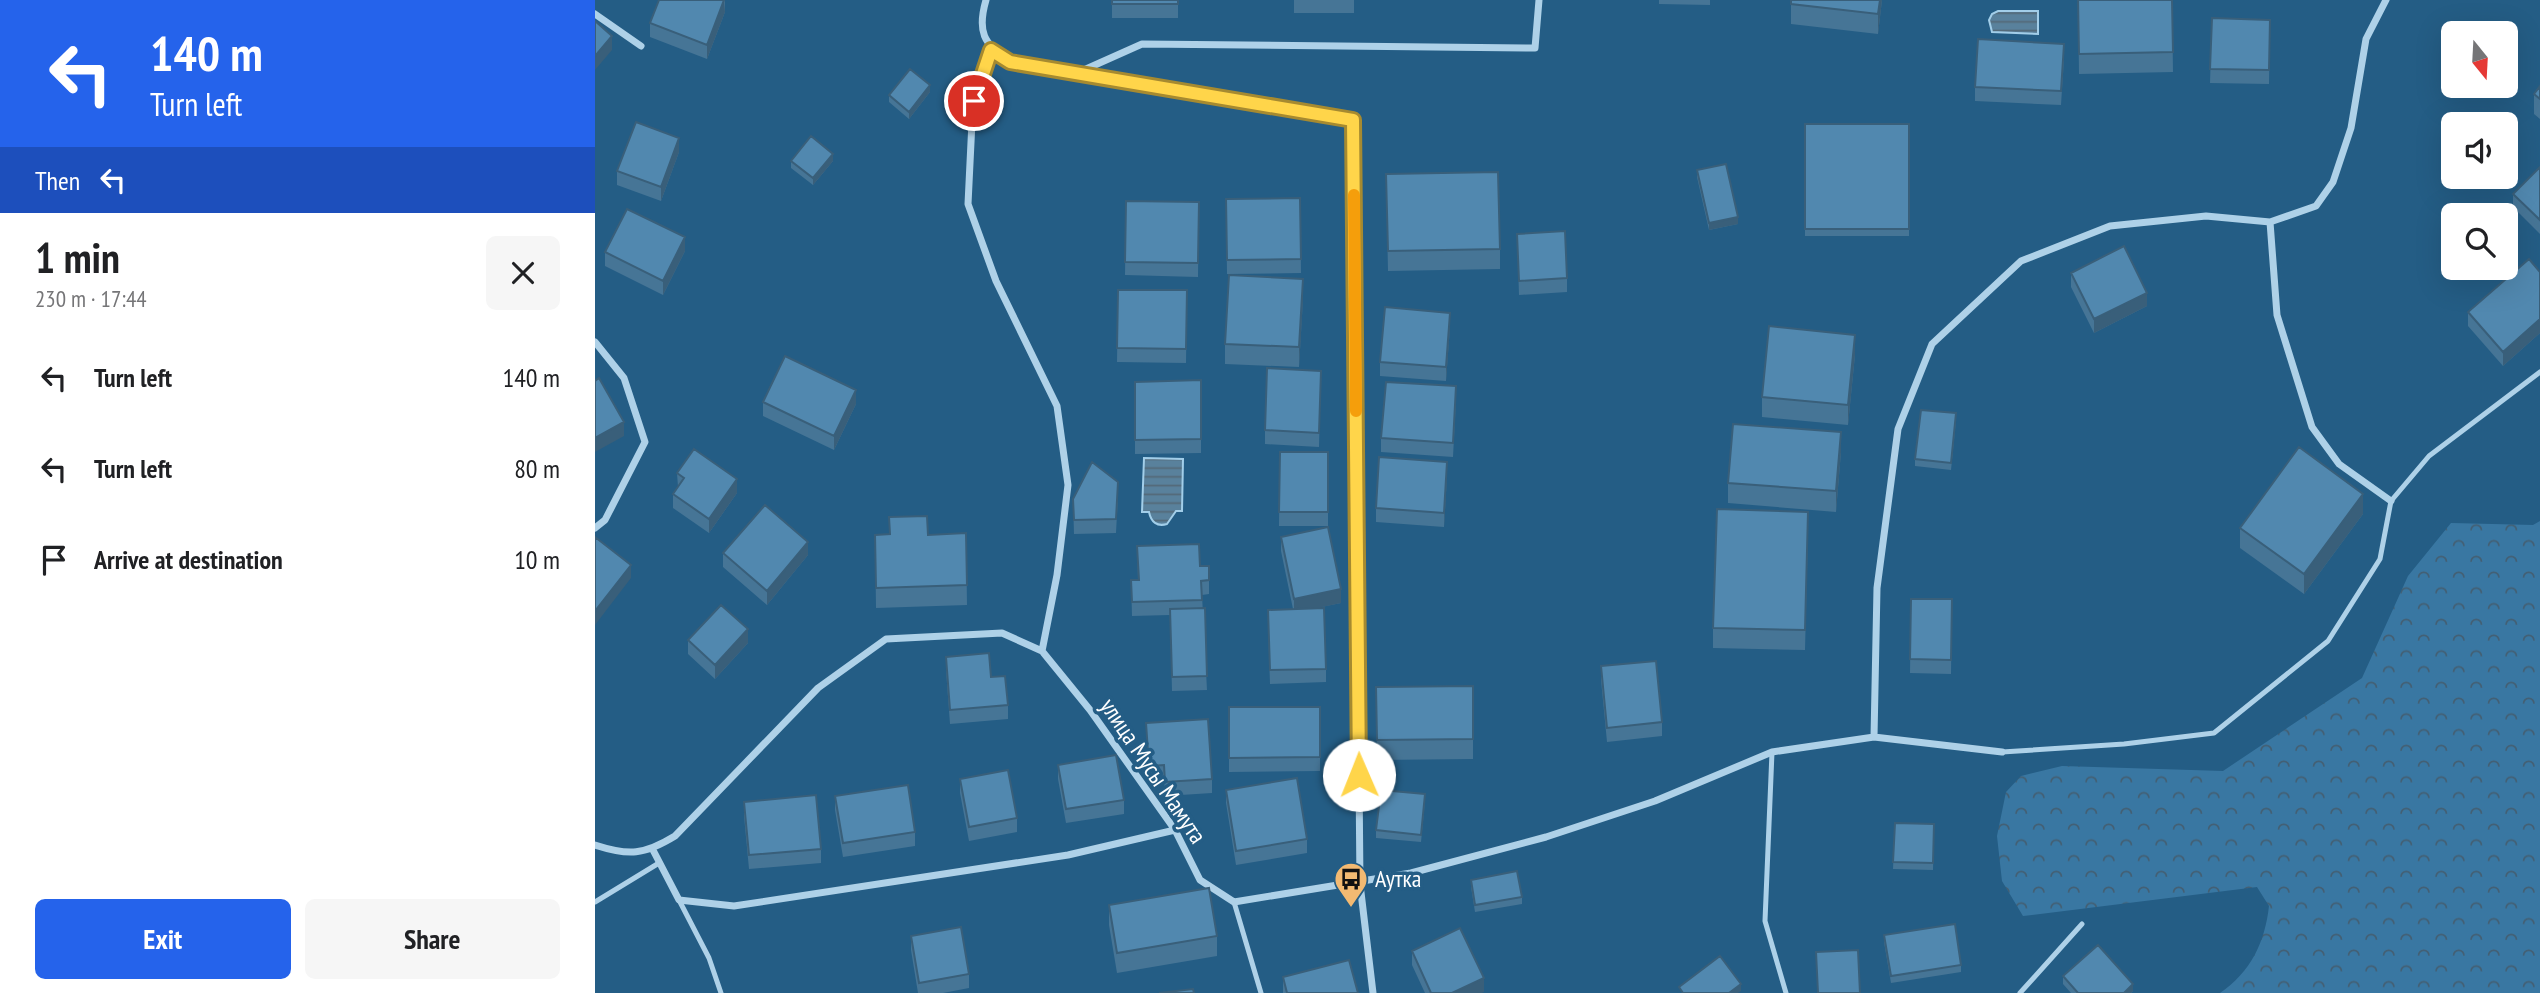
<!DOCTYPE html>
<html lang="en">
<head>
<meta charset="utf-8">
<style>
  :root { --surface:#fff; --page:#f6f6f6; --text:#202124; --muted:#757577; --accent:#2563eb }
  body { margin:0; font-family:"PT Sans Narrow",sans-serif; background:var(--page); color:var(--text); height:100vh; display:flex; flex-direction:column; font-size:26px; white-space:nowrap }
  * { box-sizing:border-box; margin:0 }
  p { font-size:23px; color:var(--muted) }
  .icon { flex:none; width:38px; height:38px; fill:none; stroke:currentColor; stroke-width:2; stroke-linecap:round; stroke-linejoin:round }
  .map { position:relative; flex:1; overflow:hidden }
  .side { display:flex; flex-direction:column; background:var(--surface); width:595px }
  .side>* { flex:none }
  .top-card { background:#2563eb; color:#fff; overflow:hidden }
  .needle { width:46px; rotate:162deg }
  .controls { position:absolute; left:1846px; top:21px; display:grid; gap:14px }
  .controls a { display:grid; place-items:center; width:77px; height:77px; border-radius:10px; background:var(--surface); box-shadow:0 7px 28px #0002; font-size:35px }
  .pin { position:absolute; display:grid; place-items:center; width:60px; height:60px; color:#fff; margin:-30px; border:4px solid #fff; border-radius:50%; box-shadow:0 2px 7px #0007 }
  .me { position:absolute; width:77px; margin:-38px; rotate:359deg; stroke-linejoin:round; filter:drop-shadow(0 0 5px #0008) }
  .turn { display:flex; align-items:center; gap:24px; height:147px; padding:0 35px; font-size:32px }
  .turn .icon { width:91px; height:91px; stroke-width:2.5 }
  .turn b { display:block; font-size:49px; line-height:60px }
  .then { display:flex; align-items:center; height:66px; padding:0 35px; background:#0003; gap:14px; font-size:26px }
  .round { display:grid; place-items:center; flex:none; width:74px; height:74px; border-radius:10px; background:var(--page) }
  .overview { display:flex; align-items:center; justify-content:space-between; height:119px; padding:0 35px }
  h1 { font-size:42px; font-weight:700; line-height:52px }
  .cta { display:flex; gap:14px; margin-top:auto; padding:14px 35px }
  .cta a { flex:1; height:80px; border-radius:10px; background:var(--accent); color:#fff; font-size:28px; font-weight:700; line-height:80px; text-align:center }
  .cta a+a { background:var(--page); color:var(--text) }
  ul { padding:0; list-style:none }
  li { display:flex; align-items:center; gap:21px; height:91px; padding:0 35px }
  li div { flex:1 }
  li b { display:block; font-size:26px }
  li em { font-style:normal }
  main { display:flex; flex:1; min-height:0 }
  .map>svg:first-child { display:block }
  .forest { fill:url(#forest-crowns) }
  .water { fill:url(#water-rules); stroke:#a2cee9; stroke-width:2 }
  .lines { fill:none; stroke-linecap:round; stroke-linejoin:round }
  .lane { stroke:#aed1e8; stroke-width:5 }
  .street { stroke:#aed1e8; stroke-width:7 }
  .wall { fill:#467596 }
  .shaded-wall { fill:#395f7a }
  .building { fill:#5188af; stroke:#395f7a; stroke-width:2 }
  .route-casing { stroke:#a68a30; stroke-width:18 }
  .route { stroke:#ffd54a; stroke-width:12 }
  .slow { stroke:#f59e0b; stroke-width:12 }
  .labels { text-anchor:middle; stroke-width:7; stroke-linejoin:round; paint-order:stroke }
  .street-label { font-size:24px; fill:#fff; stroke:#245d85 }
  .poi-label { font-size:24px; fill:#fff; stroke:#245d85; text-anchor:start }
</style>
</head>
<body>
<main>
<section class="side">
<div class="top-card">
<div class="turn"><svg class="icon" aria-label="left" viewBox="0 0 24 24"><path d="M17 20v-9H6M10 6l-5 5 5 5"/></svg><div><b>140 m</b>Turn left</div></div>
<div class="then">Then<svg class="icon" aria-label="left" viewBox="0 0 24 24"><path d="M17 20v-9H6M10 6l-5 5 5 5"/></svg></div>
</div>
<div class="overview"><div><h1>1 min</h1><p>230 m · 17:44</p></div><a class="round"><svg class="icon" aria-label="close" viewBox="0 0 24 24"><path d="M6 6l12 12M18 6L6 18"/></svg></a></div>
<ul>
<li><svg class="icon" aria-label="left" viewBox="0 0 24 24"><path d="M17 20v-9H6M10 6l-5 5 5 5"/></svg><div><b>Turn left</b></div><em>140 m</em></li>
<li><svg class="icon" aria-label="left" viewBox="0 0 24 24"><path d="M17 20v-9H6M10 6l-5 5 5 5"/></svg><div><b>Turn left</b></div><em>80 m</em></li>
<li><svg class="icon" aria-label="arrive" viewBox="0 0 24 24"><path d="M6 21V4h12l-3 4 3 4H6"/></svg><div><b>Arrive at destination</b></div><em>10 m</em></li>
</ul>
<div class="cta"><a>Exit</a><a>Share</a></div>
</section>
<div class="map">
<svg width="1945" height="993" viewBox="0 0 1945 993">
  <defs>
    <pattern id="forest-crowns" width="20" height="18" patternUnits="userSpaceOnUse" patternTransform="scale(1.75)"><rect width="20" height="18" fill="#3977a2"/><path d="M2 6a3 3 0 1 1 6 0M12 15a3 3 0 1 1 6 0" fill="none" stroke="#435f73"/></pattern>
    <pattern id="water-rules" width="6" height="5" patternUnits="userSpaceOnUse" patternTransform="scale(1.75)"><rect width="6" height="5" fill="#59819c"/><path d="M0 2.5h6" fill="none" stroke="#536978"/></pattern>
  </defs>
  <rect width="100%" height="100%" fill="#245d85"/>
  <path class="forest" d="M1945,521V993H1625C1656,972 1670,942 1674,906L1662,887L1428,916L1407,881L1402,836L1411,792L1426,776L1467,766L1628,771L1767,678L1813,576L1856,523L1938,525Z"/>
  <path class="water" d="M1403,11H1443V34L1397,32L1394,20L1397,14Z
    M549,458L588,459L587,511H581L572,524C562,527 556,522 554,512H547Z"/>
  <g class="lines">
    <path class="lane" d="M1177,752L1170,921L1191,993
      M1407,752L1529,744L1619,733L1733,641L1785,559L1796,501L1834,456L1945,372
      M84,900L114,958L126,993
      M0,902L64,863
      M639,902L666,993
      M1425,993L1487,924"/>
    <path class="street" d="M391,0C382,31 388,44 415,62L758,120L765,884L778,993
      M0,14L46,46
      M396,50L378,101L373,204L401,281L462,406L473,485L462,575L447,651
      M482,73L547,44L940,48L944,0
      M1675,222L1682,315L1717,427L1744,464L1796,501
      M0,342L29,378L50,442L10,520L0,528
      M1279,737L1282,588L1303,429L1337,344L1426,261L1515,226L1611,216L1675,222L1721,206L1738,182L1756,128L1771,39L1791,0
      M0,845C34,856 49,855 80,836L223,688L291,639L407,633L447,651L495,710L580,830L605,880L639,902L816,873L951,837L1060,801L1177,752L1279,737L1407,752
      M58,850L84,900L139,906L473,855L580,830"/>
  </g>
  <path class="wall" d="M130,0V12L112,59L55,37V23Z
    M517,0H583V18H517Z
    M699,0H759V13H699Z
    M1064,0H1115V5L1064,4Z
    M1196,0H1287L1283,34L1196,24Z
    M1483,0H1577L1578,72L1484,74Z
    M1617,18L1675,20L1674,84L1615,83Z
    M1469,58L1466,105L1380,101V87Z
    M1945,86V119L1939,114V94Z
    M335,92L314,119L294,102V95Z
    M1210,124H1314V236H1210Z
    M84,152L66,201L22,185V171Z
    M196,161H238L218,185L196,168Z
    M1945,167V234L1918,207V194Z
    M1102,170L1143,224L1114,230L1102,177Z
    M791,174L905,249V269L793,271Z
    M705,198L706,273L632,274L631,199Z
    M531,201L604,202L603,277L530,275Z
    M922,234L972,278V292L924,295Z
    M90,251L68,295L10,266V252Z
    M1945,272V333L1908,366L1873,326V312Z
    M1476,273L1552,306L1499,333L1476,287Z
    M523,290H592L591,363L522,362Z
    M708,299L704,367L630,364V344Z
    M855,327L851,381L785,376V362Z
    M1260,355L1253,425L1167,417V397Z
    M726,371L724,447L670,444V430Z
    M606,380V453L540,454V382Z
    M861,400L858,457L786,452V438Z
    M168,402L261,404L239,450L168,416Z
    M1361,420L1356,470L1320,466V459Z
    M685,452H733V526H684Z
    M1246,452L1241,512L1133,503V483Z
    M82,473L142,493L114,533L78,508V494L83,487Z
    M852,476L849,527L781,522V508Z
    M523,496L521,533L479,534L478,499Z
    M1768,514L1709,594L1645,548V528Z
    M294,517L333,535L371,533L372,605L281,608L280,535L294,534Z
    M1213,532L1210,650L1118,648V628Z
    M686,537L746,603L721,608L731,669V682L675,684L673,624L698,609L686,551Z
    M542,546L605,566H614V594L607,595L612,690L577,691L575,615L537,616L536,580H543Z
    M128,553L213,555L172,605L128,567Z
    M1316,599H1357L1356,674L1315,673Z
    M93,640L153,643L120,679L93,654Z
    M351,657L396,677L413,705V719L355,724L351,670Z
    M1006,666L1067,722V736L1012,742L1006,680Z
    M781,687L878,739V759L782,760Z
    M634,707H725V771L634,772Z
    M551,723L617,779V793L570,796L569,779L554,780Z
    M463,765L529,800V814L471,823L463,779Z
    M365,779L422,818V832L374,841L365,793Z
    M631,790L712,839V853L641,865L631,803Z
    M240,796L320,832V846L248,857L240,810Z
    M830,801L826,842L781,838V830Z
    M149,802L226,849V863L154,869L149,816Z
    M1300,823L1339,824L1338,870L1298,869Z
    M876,880L927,897V904L880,912L876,887Z
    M514,905L622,936V956L522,973L514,925Z
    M1289,935L1366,965V972L1296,983L1289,942Z
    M316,936L374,974V988L348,993H323L316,950Z
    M817,951L889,992L830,993L817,965Z
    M1468,976L1538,991L1536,993H1476L1468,984Z
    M688,977L763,993H688Z"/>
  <path class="shaded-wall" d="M129,0L130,12L112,59V45Z
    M1285,0H1287L1283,34V14Z
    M17,36V50L0,70V56Z
    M335,85V92L314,119V112Z
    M84,138V152L66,201V187Z
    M238,154V161L218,185V178Z
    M1143,217V224L1114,230V223Z
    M90,237V251L68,295V281Z
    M708,279V299L704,367V347Z
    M1552,293V306L1499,333V319Z
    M855,313V327L851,381V367Z
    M1945,319V333L1908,366V352Z
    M1260,335V355L1253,425V405Z
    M261,390V404L239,450V436Z
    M29,422V436L0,452V438Z
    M1246,432V452L1241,512V491Z
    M852,462V476L849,527V513Z
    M142,479V493L114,533V519Z
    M1768,494V514L1709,594V574Z
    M213,542V555L172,605V591Z
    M36,565V578L0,625V611Z
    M746,589V603L699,613V599Z
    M153,629V643L120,679V665Z
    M889,978V992L887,993H857Z
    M1146,984V991L1143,993H1134Z
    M1538,984V991L1536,993H1529Z"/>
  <path class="building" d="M64,0H129L112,45L55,23Z
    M517,0H583V4H517Z
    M1196,0H1285L1283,14L1196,4Z
    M1483,0H1577L1578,52L1484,54Z
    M1617,18L1675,20L1674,70L1615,69Z
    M0,21L17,36L0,56Z
    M1383,39L1469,44L1466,91L1380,87Z
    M315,69L335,85L314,112L294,95Z
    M1945,86V99L1939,94Z
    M41,122L84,138L66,187L22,171Z
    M1210,124H1314V229H1210Z
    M216,136L238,154L218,178L196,161Z
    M1131,164L1143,217L1114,223L1102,170Z
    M1945,167V220L1918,194Z
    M903,172L905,249L793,251L791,174Z
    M705,198L706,259L632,260L631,199Z
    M531,201L604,202L603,263L530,262Z
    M32,209L90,237L68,281L10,252Z
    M970,231L972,278L924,281L922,234Z
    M1529,246L1552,293L1499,319L1476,273Z
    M1934,259L1945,272V319L1908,352L1873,312Z
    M634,275L708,279L704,347L630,344Z
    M523,290H592L591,349L522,348Z
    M790,307L855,313L851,367L785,362Z
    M1174,326L1260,335L1253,405L1167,397Z
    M190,356L261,390L239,436L168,402Z
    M672,368L726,371L724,433L670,430Z
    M4,378L29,422L0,438V381Z
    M606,380V439L540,440V382Z
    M791,382L861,386L858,443L786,438Z
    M1326,410L1361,413L1356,463L1320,459Z
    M1138,424L1246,432L1241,491L1133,483Z
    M1704,447L1768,494L1709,574L1645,528Z
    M99,449L142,479L114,519L78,494L89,478L82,473Z
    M685,452H733V512H684Z
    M784,457L852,462L849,513L781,508Z
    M497,462L523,482L521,519L479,520L478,499Z
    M170,505L213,542L172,591L128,553Z
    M1122,509L1213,512L1210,630L1118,628Z
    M332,516L333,535L371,533L372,585L281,588L280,535L295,534L294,517Z
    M733,527L746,589L699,599L686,537Z
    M0,537L36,565L0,611Z
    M604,544L605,566H614V580L606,581L607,600L537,602L536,580H544L542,546Z
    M1316,599H1357L1356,660L1315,659Z
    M126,605L153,629L120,665L93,640Z
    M610,608L612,676L577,677L575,609Z
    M729,608L731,669L675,670L673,610Z
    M394,653L396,677L410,676L413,705L355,710L351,657Z
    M1061,661L1067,722L1012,728L1006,666Z
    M878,686V739L782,740L781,687Z
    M634,707H725V757L634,758Z
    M613,719L617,779L570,782L569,765L554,766L551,723Z
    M521,755L529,800L471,809L463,765Z
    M413,770L422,818L374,827L365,779Z
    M702,778L712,839L641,851L631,790Z
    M313,785L320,832L248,843L240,796Z
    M786,790L830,794L826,835L781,830Z
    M221,795L226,849L154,855L149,802Z
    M1300,823L1339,824L1338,863L1298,862Z
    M922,871L927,897L880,905L876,880Z
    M614,888L622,936L522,953L514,905Z
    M1360,924L1366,965L1296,976L1289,935Z
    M366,927L374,974L324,983L316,936Z
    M865,928L889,978L857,993H836L817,951Z
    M1503,945L1538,984L1529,993H1483L1468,976Z
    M1263,950L1265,993H1223L1221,952Z
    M1125,956L1146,984L1134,993H1088L1084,987Z
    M754,960L763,993H692L688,977Z
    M598,989L599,993H564Z"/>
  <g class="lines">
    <defs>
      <path id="route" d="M379,101L396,50L415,62L758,120L764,775"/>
    </defs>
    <use href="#route" class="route-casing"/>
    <use href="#route" class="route"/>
    <path class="slow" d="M759,195L761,411"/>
  </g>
  <defs>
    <symbol id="bus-pin" viewBox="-11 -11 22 30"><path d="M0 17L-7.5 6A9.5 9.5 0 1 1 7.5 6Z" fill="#f3ba72" stroke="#245d85"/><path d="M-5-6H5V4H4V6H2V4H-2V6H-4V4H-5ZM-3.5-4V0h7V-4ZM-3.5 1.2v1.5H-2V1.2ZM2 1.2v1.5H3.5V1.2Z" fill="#111"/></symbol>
  </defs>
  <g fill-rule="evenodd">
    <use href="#bus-pin" x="737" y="860" width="38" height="52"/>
  </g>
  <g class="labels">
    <g class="street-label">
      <text transform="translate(558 771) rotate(56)" y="8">улица Мусы Мамута</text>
    </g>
    <g class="poi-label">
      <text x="780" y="887">Аутка</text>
    </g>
  </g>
</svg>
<div class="controls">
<a><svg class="needle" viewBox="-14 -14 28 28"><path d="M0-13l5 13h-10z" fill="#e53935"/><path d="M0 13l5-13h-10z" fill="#757577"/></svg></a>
<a><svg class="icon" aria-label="sound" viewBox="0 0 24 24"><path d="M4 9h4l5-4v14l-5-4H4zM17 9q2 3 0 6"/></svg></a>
<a><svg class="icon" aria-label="search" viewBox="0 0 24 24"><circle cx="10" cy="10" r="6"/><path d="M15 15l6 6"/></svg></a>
</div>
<div class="pin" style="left:379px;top:101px;background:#d93025"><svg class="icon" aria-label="arrive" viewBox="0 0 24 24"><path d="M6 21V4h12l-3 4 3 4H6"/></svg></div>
<svg class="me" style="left:764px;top:775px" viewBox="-20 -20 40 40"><circle r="19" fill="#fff"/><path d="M0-13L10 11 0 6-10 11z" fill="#ffd54a"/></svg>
</div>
</main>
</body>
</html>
